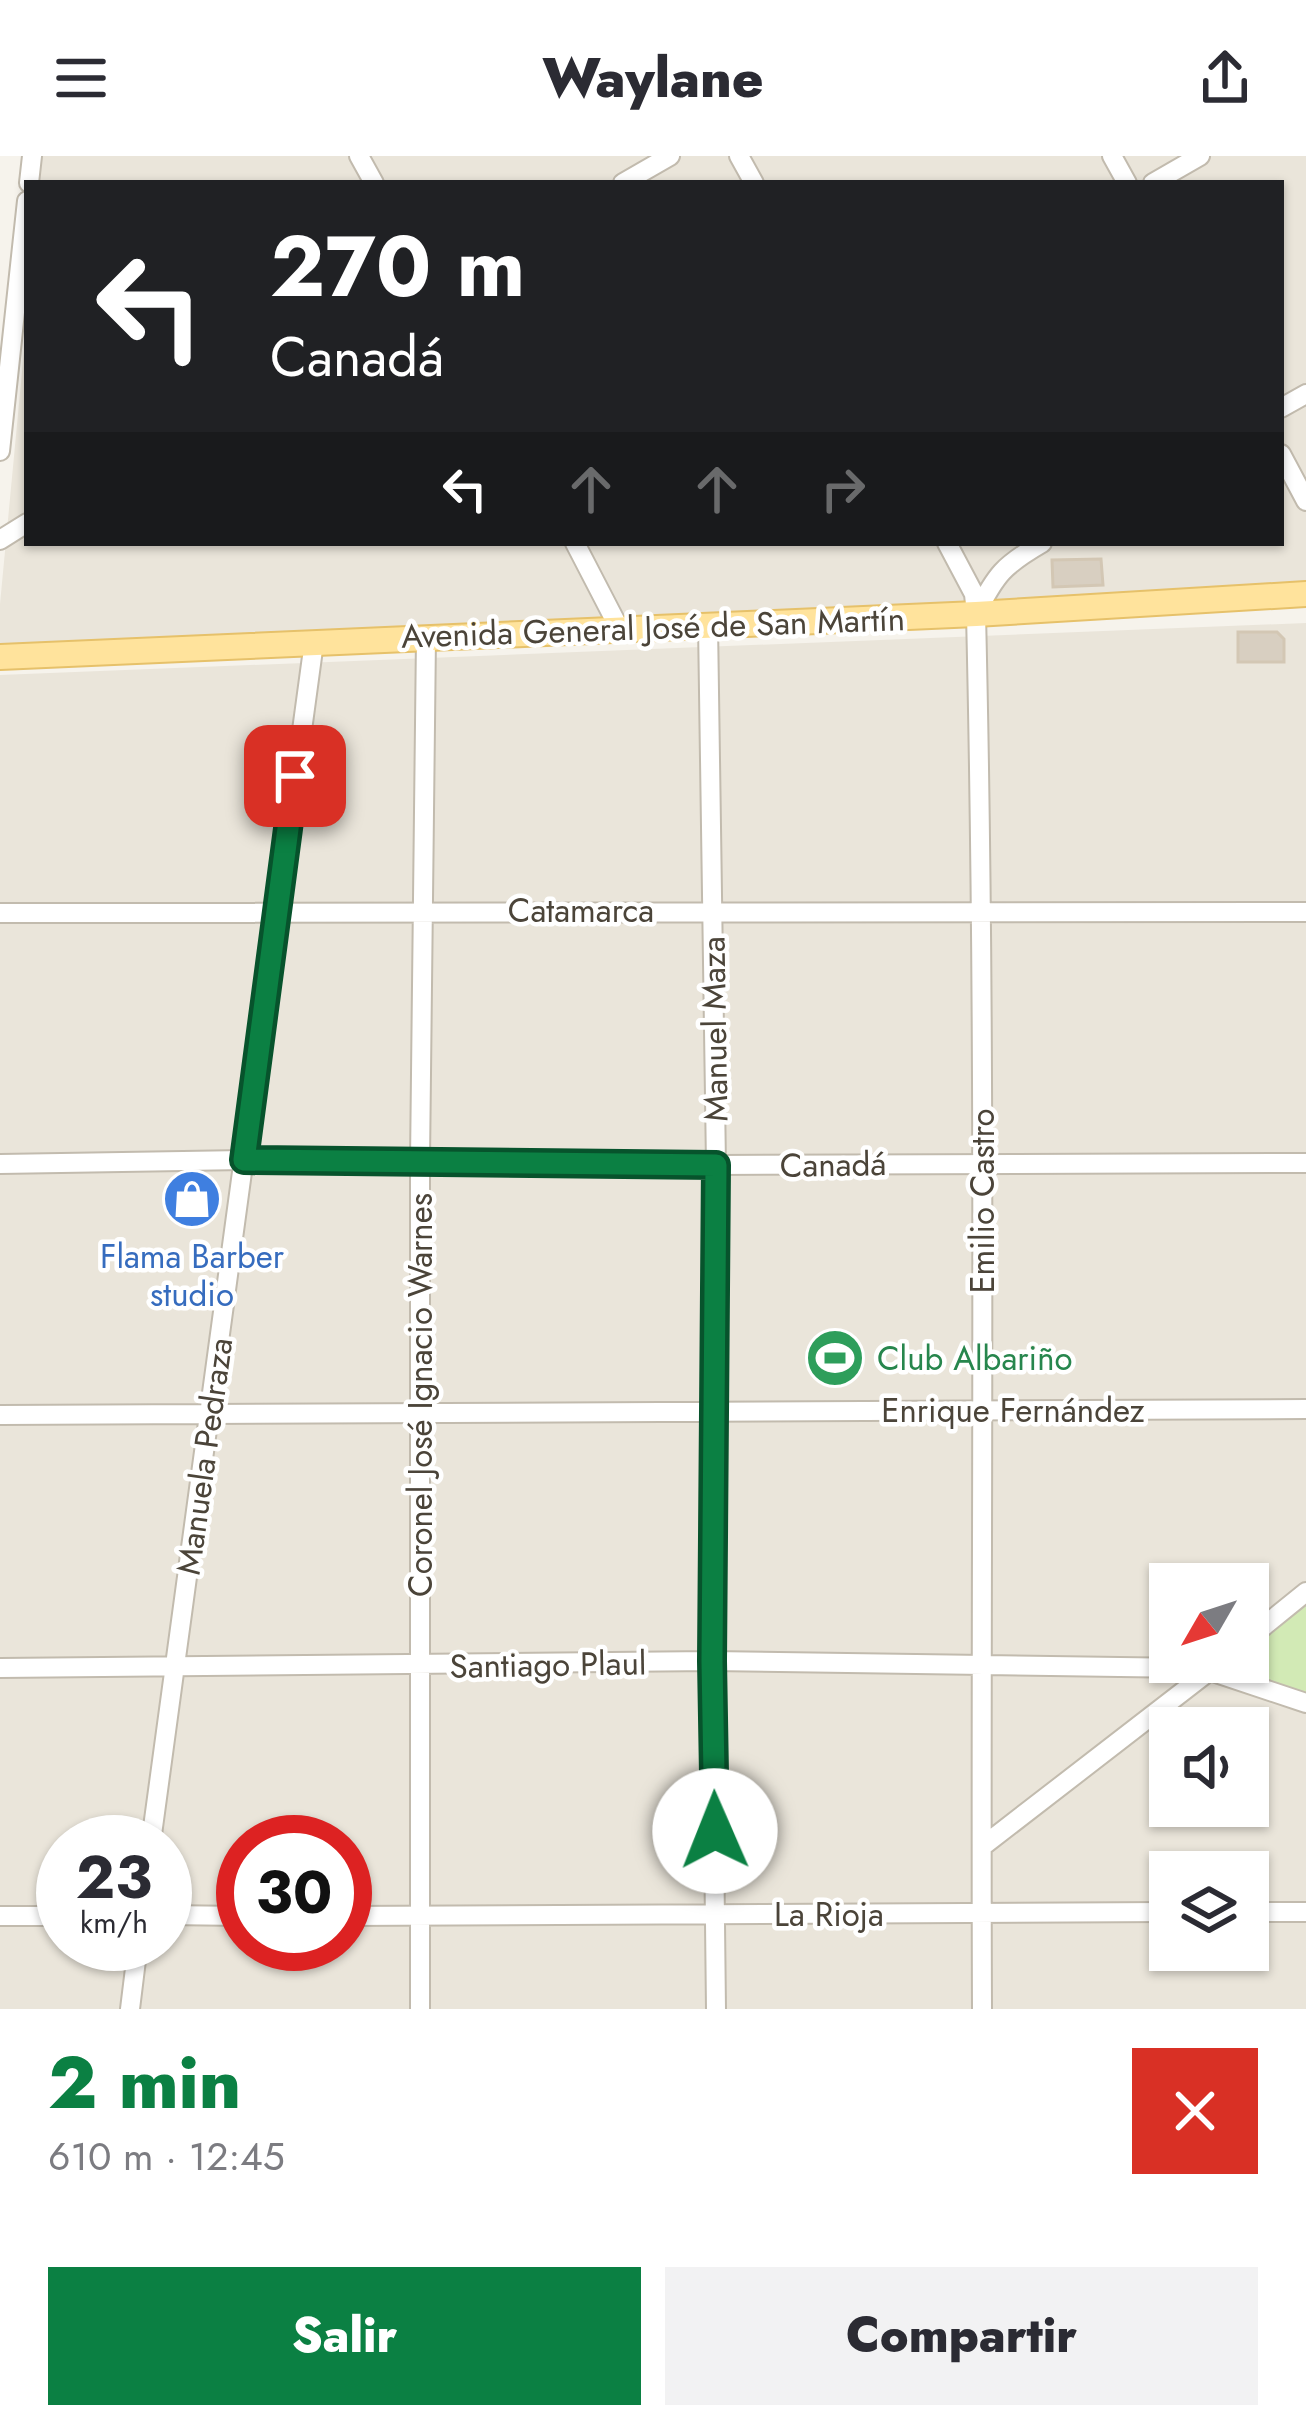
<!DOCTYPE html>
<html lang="es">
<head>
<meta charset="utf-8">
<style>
  :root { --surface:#fff; --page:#f2f2f3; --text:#2b2b33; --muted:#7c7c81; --accent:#0b8043 }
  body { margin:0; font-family:Jost,sans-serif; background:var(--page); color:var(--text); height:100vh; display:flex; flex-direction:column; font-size:45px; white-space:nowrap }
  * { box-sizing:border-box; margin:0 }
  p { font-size:39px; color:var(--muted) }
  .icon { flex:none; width:66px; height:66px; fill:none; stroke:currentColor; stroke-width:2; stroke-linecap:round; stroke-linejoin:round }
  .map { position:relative; height:1853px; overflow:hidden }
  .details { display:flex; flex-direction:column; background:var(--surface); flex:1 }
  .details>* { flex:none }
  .top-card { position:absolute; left:24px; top:24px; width:1260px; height:366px; border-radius:0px; box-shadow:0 3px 9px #0004; background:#202124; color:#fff; overflow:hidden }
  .needle { width:78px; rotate:231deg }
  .fabs { position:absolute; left:1149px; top:1407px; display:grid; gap:24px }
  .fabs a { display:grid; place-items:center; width:120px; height:120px; border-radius:0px; background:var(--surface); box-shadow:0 3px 9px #0004; font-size:60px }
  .speed { position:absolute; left:36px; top:1659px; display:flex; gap:24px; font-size:60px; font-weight:700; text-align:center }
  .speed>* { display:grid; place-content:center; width:156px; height:156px; border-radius:50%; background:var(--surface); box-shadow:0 3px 9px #0004; line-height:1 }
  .speed small { font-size:30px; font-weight:400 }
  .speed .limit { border:18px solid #d22; background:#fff; color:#111 }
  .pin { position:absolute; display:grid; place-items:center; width:102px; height:102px; color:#fff; margin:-51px; border-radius:24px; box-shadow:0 6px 18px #0006 }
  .me { position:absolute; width:132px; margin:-66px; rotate:359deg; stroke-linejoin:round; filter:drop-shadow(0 0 9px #0008) }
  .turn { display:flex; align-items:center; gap:42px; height:252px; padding:0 48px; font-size:54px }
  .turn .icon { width:156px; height:156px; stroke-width:2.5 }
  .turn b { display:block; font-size:84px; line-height:102px }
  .lanes { display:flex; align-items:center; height:114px; padding:0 48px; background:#0003; justify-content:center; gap:60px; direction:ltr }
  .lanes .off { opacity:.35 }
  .round { display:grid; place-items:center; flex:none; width:126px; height:126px; border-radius:0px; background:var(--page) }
  .head { display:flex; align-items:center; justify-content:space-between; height:204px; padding:0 48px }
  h1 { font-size:72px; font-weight:800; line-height:90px; color:var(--accent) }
  .cta { display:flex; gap:24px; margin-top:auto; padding:24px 48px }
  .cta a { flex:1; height:138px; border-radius:0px; background:var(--accent); color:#fff; font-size:48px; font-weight:800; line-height:138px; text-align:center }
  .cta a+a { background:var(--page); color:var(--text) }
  header { display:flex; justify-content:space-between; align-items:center; height:156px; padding:0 48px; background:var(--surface); font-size:54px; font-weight:800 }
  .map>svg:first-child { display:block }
  .residential { fill:#eae5da; fill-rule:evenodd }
  .green { fill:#d2eab5 }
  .building { fill:#d8cfc1; stroke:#d3c7b4; stroke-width:3 }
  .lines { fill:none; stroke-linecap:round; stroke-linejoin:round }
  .minor-casing { stroke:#c2bbae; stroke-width:22 }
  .major-casing { stroke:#e6c16a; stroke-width:28 }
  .minor { stroke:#fff; stroke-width:18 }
  .major { stroke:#ffe39c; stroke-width:24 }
  .route-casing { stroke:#07532c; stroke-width:30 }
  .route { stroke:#0b8043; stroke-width:21 }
  .labels { text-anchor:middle; stroke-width:9; stroke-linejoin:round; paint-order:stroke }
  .street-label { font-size:33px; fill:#4b4439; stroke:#fff }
  .shop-label { font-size:33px; fill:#366cbe; stroke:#fff }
  .leisure-label { font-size:33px; fill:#27864d; stroke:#fff; text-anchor:start }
</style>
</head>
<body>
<header><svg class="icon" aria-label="menu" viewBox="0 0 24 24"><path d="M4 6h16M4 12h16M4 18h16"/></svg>Waylane<svg class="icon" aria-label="share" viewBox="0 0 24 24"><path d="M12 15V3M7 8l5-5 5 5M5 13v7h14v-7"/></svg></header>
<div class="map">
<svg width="1306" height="1853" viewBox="0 0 1306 1853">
  <rect width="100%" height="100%" fill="#f6f3ec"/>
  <path class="residential" d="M42,0H1306V429L0,496V448L27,163V387H1281V27H40Z
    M1306,467V1853H0V519ZM1170,1428H1248V1506H1170ZM1170,1572H1248V1650H1170ZM63,1686H165V1788H63ZM243,1686H345V1788H243ZM1170,1716H1248V1794H1170Z"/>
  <path class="green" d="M1306,1436V1547L1210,1515L1220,1506H1248V1483Z"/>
  <path class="building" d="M1101,403L1103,429L1053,431L1052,404Z
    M1238,476H1277L1284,483V506H1238Z"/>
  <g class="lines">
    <defs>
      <path id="minor" d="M359,0L374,27
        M739,0L754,27
        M1112,0L1127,27
        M29,27L32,0
        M623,27L670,0
        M1153,27L1200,0
        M1281,252L1306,238
        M0,295L27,45
        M1281,298L1306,345
        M0,384L27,367
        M575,387L619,472
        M947,387L974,438L976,458C987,923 980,1388 982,1853
        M976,458C996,418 1004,409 1042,387
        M708,468L716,1009L712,1505L716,1853
        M0,757L1306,756
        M0,1008L244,1004L716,1009L1306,1007
        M0,1259L1306,1253
        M1248,1483L1306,1436
        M0,1512L712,1505L1189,1512L1210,1515L1306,1547
        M151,1686L314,486
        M983,1690L1212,1513
        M1248,1756H1306
        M165,1759L243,1760
        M0,1760H63
        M345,1760L1170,1756
        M130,1853L138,1788
        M420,1853V1005L426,481"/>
      <path id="major" d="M0,501L976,458L1306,438"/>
    </defs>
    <use href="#minor" class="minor-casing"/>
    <use href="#major" class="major-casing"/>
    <use href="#minor" class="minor"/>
    <use href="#major" class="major"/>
  </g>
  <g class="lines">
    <defs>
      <path id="route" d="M295,620L244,1004L716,1009L712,1505L715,1675"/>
    </defs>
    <use href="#route" class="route-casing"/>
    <use href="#route" class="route"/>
  </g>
  <defs>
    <symbol id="shop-disc" viewBox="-11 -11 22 22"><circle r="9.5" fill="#3f7fe0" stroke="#fff"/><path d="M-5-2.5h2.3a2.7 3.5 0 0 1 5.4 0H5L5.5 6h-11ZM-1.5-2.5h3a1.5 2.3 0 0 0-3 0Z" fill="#fff"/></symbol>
    <symbol id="stadium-disc" viewBox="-11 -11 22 22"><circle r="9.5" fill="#2e9e5b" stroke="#fff"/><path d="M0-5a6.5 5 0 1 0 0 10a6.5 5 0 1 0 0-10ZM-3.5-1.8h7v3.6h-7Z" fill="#fff"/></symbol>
  </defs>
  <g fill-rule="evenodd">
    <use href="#shop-disc" x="159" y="1010" width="66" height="66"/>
    <use href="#stadium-disc" x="802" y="1169" width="66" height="66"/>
  </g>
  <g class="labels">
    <g class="street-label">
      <text transform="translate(653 471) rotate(-2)" y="12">Avenida General José de San Martín</text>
      <text x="581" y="766">Catamarca</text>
      <text transform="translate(714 873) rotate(-91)" y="12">Manuel Maza</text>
      <text transform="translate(833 1008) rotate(-1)" y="12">Canadá</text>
      <text transform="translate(982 1045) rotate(-90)" y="12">Emilio Castro</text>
      <text transform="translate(420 1239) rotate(-90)" y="12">Coronel José Ignacio Warnes</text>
      <text x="1013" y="1266">Enrique Fernández</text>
      <text transform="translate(204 1300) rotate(-82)" y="12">Manuela Pedraza</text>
      <text transform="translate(548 1508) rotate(-1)" y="12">Santiago Plaul</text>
      <text x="829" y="1770">La Rioja</text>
    </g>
    <g class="shop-label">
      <text x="192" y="1112">Flama Barber<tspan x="192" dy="38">studio</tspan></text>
    </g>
    <g class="leisure-label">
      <text x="877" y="1214">Club Albariño</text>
    </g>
  </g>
</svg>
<div class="fabs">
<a><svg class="needle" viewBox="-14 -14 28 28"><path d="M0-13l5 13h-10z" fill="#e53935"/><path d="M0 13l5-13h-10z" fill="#7c7c81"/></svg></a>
<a><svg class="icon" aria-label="sound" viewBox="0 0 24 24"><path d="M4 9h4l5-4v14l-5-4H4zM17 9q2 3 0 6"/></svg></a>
<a><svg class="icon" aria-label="layers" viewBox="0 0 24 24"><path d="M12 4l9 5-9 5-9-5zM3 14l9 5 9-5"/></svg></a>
</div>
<div class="speed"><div>23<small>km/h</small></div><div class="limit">30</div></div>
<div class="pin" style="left:295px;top:620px;background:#d93025"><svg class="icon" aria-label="arrive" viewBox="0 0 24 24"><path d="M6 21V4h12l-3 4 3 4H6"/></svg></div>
<svg class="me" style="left:715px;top:1675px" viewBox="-20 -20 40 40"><circle r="19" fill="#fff"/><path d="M0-13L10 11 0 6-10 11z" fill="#0b8043"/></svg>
<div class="top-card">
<div class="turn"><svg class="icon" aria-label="left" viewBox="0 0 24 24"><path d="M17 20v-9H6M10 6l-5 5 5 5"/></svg><div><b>270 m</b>Canadá</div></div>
<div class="lanes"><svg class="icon" aria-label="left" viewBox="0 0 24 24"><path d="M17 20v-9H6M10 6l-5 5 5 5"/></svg><svg class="icon off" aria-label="ahead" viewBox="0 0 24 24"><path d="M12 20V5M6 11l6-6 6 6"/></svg><svg class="icon off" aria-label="ahead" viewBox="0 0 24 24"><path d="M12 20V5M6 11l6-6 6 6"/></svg><svg class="icon off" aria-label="right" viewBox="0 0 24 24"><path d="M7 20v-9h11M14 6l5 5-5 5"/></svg></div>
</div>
</div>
<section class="details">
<div class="head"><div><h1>2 min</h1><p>610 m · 12:45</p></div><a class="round" style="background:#d93025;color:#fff"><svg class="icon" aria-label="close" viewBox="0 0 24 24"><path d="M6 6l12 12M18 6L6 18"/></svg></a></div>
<div class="cta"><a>Salir</a><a>Compartir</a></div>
</section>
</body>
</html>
